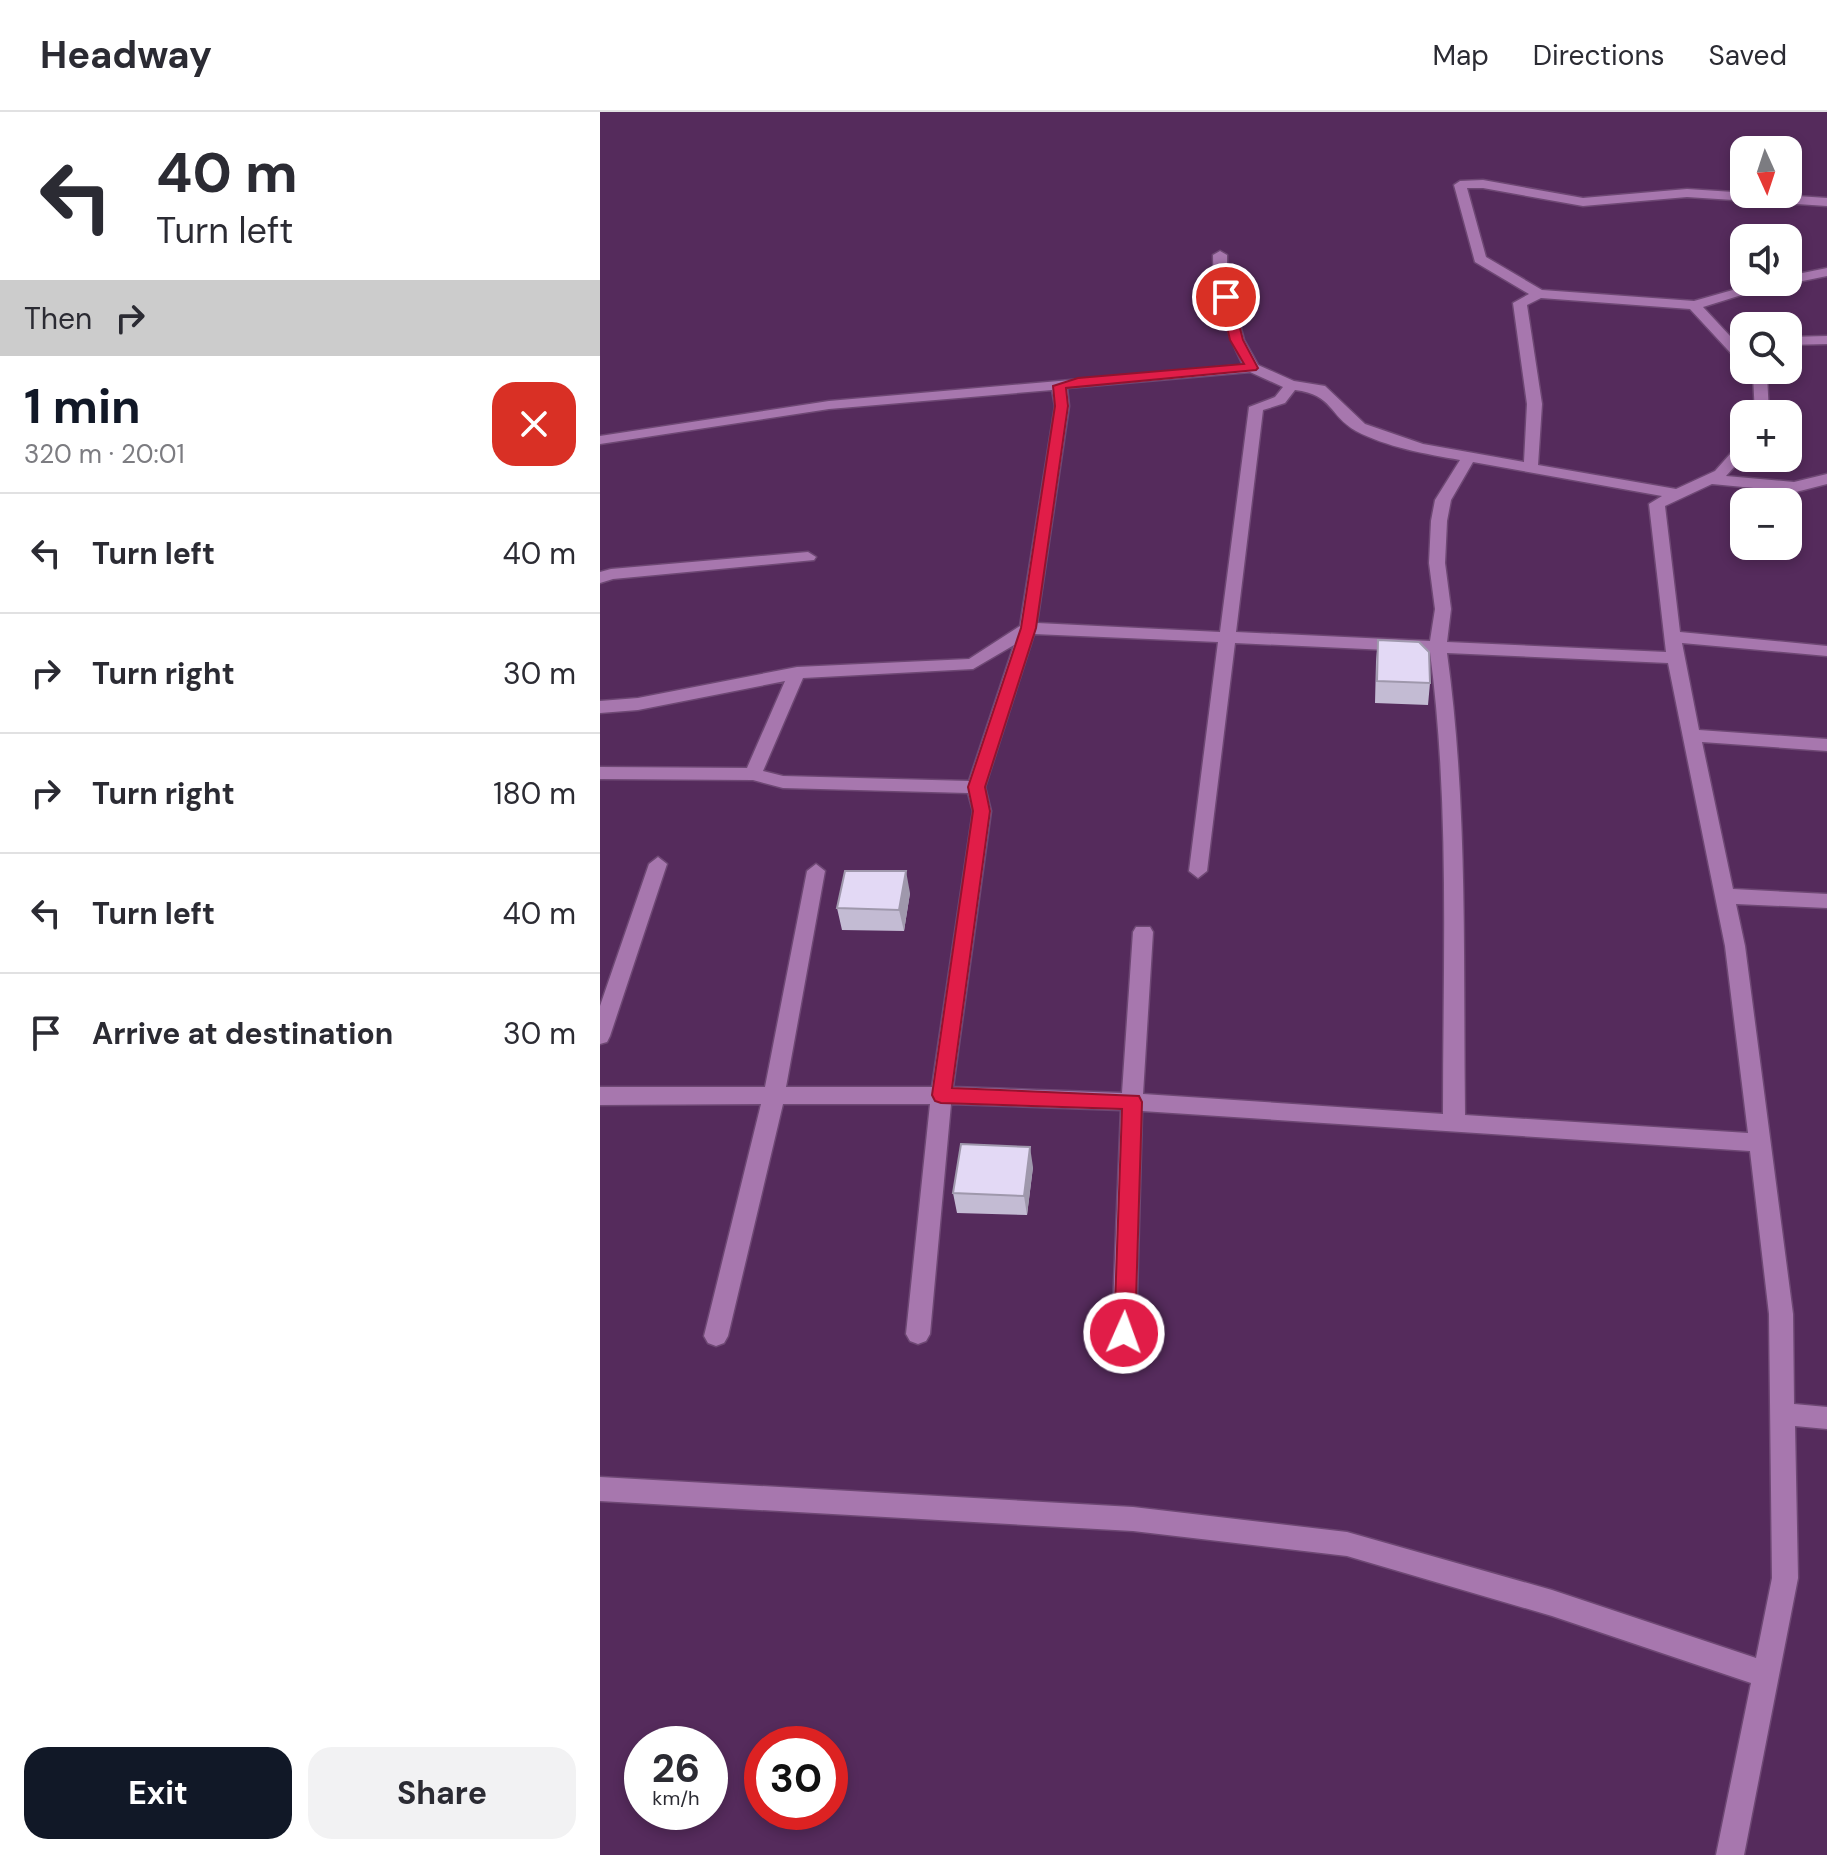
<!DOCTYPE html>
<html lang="en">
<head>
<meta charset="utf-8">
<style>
  :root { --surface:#fff; --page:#f2f2f3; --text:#2b2b33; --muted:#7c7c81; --line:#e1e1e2; --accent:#111827 }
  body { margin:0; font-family:"DM Sans",sans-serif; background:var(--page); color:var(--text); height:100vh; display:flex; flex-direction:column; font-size:30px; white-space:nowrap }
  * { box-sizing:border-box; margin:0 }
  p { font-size:26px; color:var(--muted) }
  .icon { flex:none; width:44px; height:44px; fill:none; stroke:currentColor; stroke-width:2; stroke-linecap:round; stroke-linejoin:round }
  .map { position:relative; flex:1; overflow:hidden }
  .panel { display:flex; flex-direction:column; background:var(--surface); width:600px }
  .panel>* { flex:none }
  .banner { background:#fff; color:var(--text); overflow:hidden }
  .needle { width:52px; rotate:177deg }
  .controls { position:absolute; left:1130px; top:24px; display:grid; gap:16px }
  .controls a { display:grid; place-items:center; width:72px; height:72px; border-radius:16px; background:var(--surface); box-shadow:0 4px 12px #0003; font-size:40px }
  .speed { position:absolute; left:24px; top:1614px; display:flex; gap:16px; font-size:40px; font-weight:700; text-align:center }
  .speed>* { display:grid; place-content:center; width:104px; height:104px; border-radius:50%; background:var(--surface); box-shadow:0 4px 12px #0003; line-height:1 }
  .speed small { font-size:20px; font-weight:400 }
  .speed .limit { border:12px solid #d22; background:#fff; color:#111 }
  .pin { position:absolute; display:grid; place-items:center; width:68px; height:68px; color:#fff; margin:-34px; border:4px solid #fff; border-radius:50%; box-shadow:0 2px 8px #0007 }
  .me { position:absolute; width:88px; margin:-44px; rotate:2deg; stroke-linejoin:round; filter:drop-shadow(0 0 6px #0008) }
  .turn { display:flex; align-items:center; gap:28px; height:168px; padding:0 24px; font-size:36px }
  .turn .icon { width:104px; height:104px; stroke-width:2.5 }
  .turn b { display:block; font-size:56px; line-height:68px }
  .then { display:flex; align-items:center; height:76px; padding:0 24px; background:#0003; gap:16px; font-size:30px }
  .round { display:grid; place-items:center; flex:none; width:84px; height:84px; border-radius:24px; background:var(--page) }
  .headline { display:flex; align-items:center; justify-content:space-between; height:136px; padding:0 24px }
  h1 { font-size:48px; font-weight:700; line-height:60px; color:var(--accent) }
  .action { display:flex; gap:16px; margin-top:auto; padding:16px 24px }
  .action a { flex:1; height:92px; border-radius:24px; background:var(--accent); color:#fff; font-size:32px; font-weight:700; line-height:92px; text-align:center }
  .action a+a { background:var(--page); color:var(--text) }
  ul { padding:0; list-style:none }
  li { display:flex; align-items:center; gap:24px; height:120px; padding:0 24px; border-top:2px solid var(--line) }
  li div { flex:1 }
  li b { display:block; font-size:30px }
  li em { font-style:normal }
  header { display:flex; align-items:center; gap:48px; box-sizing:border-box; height:112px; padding:0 40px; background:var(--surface); border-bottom:2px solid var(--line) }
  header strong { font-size:38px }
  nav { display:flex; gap:44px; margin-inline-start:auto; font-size:28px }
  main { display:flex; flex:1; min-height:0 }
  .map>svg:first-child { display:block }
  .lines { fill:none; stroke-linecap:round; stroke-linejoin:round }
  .street-casing { stroke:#6e4874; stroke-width:3 }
  .street { fill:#a777ae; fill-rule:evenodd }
  .wall { fill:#c3bbd3 }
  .shaded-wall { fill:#9f98ac }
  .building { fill:#e3d9f5; stroke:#9f98ac; stroke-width:2 }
  .route { fill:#e11d48; stroke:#92132f; stroke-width:2 }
</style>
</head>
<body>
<header>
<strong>Headway</strong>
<nav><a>Map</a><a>Directions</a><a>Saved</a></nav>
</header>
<main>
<section class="panel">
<div class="banner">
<div class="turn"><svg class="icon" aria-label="left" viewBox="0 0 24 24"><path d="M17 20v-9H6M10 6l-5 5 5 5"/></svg><div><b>40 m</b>Turn left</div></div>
<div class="then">Then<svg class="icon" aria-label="right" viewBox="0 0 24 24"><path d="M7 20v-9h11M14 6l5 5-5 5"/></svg></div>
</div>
<div class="headline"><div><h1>1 min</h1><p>320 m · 20:01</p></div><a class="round" style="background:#d93025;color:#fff"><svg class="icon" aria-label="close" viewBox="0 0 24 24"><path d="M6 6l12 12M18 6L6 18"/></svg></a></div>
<ul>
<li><svg class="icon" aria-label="left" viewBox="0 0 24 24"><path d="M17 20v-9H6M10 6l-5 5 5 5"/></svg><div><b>Turn left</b></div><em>40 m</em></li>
<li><svg class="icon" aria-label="right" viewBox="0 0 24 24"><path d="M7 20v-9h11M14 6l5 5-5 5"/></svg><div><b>Turn right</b></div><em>30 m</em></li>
<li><svg class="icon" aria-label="right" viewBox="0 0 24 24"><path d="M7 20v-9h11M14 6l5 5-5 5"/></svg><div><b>Turn right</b></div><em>180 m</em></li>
<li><svg class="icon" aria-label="left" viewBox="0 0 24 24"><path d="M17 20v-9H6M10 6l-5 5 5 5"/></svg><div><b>Turn left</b></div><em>40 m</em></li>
<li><svg class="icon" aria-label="arrive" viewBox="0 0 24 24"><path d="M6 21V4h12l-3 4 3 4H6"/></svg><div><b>Arrive at destination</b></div><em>30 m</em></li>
</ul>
<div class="action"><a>Exit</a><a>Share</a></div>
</section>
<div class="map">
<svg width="1227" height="1743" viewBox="0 0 1227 1743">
  <rect width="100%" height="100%" fill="#552b5c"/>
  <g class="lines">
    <defs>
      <path id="street" d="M883,68L983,86L1087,77L1227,86V94L1087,85L983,94L883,76H867L886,145L942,178L1094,189L1161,170H1183L1103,195L1144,239V251L1139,250L1090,197L941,186L927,193L942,292L938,353L1076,377L1115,359L1139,332L1144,331V344L1126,364L1194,370L1227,362V372L1196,380L1112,372L1065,394L1080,520L1227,534V544L1082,531L1099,618L1227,627V639L1102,630L1133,777L1227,782V796L1136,792L1145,834L1193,1202L1194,1292L1227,1295V1317L1195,1314L1198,1466L1144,1743H1116L1151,1571L952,1504L747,1444L533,1419L0,1389V1365L533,1395L747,1420L952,1478L1156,1546L1172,1466L1169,1202L1150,1039L542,999L536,1221L532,1228L524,1231L516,1228L512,1221L521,998L351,992L330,1222L326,1229L318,1232L310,1229L306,1222L330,992H183L128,1224L124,1231L116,1234L108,1231L104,1224L161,992L0,993V975H165L207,759L216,752L225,759L186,975H332L373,699L368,681L183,676L153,668L0,667V655L147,656L185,569L38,598L0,601V589L38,586L197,555L369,547L420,514L455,294L452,278L229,297L0,332V324L229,289L643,253C626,219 613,181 613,143L620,139L627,143V164L644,228L658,253L694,269L725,274L765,312L823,332L924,350L927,292L913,191L929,182L875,150L854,73L860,69ZM650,260L683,275L675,285L649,295L620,520L437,511L469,294L467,276ZM695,278C734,283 728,303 756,319C786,335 826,342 860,348L835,388L831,409L829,451L835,497L830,529L636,520L663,298L685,291ZM873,350L1062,384L1049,392L1066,540L847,530L851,497L845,451L847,409L851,388ZM434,522L618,530L589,759L598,766L607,759L635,531L830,540C850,692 843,848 843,1002L543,982L553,820L550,815H536L533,820L522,981L353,975L391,699L385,675ZM414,533L369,669L183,664L163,659L203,566L373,557ZM847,541L1068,551L1125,834L1148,1021L865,1003C863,849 868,693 847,541Z
        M1227,156V164L1188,172L1183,170H1188V164Z
        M1227,224V232L1188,233V225Z
        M1148,258H1163L1167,263L1169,302H1155L1153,264Z
        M208,440L216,445L214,448L13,467L0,471V460L11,457Z
        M58,745L67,752L10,924L7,930L0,932V894L49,752Z"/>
    </defs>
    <use href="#street" class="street-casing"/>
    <use href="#street" class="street"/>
  </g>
  <path class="wall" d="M778,528L830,571L828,593L775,591L776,550Z
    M310,781L304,819L242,818L237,796Z
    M433,1055L427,1103L357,1101L353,1081Z"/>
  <path class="shaded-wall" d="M306,759L310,781L304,819L299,798Z
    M430,1035L433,1055L427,1103L424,1084Z"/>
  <path class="building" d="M778,528L819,530L829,540L830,571L777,569Z
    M245,759H306L299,798L237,796Z
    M361,1032L430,1035L424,1084L353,1081Z"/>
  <path class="route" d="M626,182L632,185L643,228L658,256L656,258L466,276L468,294L436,516L385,675L390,699L352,976L539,984L542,990L535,1221L532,1228L524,1231L517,1228L514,1221L522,997L341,991L335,989L332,983L373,699L368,675L421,516L455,294L453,274L478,266L644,252L630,228L620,185Z"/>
</svg>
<div class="controls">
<a><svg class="needle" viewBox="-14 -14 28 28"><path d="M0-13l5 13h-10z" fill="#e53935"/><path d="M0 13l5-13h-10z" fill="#7c7c81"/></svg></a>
<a><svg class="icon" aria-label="sound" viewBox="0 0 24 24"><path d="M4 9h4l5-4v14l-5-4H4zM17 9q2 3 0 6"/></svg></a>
<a><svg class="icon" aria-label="search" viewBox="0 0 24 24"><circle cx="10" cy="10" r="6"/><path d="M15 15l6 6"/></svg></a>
<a>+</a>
<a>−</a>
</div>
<div class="speed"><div>26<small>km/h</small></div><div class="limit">30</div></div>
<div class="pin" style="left:626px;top:185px;background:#d93025"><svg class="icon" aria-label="arrive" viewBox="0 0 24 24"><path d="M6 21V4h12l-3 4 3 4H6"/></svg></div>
<svg class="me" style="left:524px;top:1221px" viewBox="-20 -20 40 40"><circle r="17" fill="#e11d48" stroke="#fff" stroke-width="3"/><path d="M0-11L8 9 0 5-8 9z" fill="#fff"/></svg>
</div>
</main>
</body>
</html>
